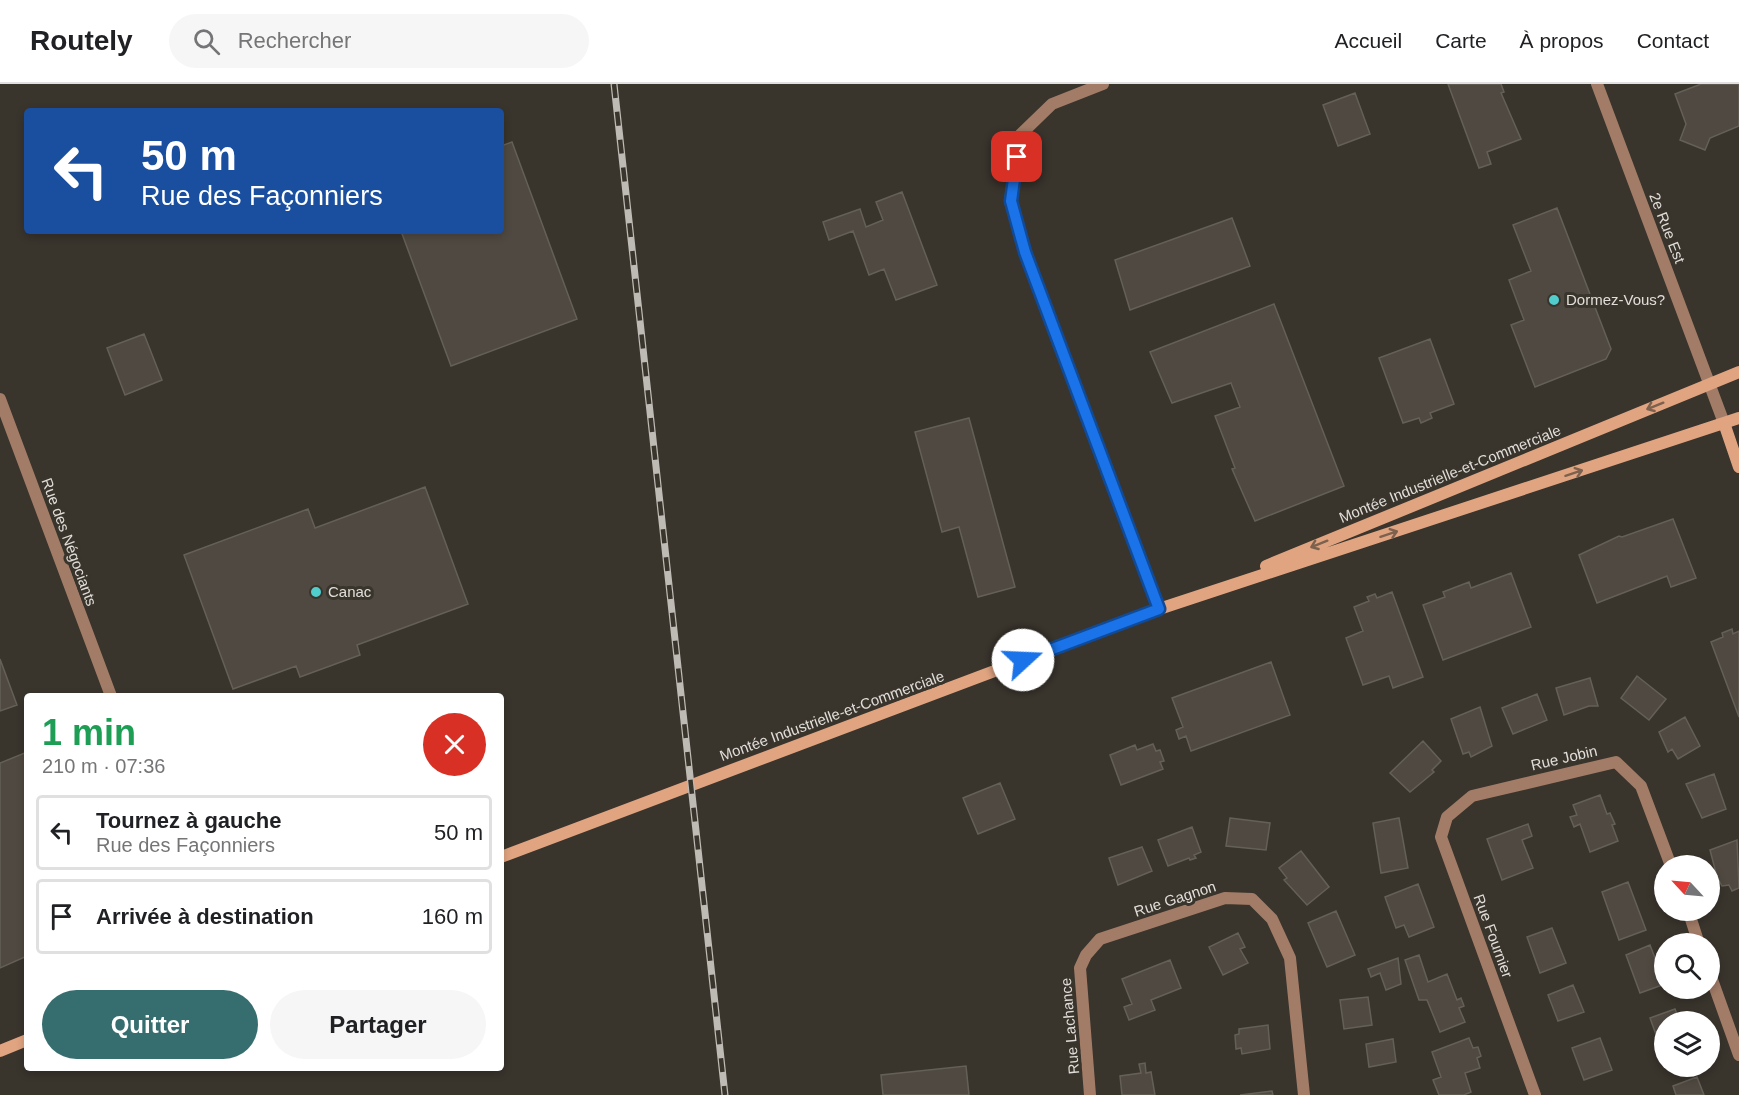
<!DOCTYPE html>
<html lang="fr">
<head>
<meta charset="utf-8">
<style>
  :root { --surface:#fff; --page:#f6f6f6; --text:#202124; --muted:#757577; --line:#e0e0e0; --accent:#366e70 }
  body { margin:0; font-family:Helvetica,sans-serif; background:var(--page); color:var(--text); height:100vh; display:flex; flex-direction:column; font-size:22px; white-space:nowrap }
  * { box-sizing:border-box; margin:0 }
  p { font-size:20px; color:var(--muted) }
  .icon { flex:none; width:33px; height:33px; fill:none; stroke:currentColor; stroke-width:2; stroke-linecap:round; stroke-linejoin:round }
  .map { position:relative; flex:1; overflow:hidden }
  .side { position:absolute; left:24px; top:609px; width:480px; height:378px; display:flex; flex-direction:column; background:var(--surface); border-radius:6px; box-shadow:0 3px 9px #0003 }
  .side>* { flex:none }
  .hud { position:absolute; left:24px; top:24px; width:480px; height:126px; border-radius:6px; box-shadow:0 3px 9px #0003; background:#1a4fa0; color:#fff; overflow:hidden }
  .needle { width:39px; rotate:296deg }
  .controls { position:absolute; left:1654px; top:771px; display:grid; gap:12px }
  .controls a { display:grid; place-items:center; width:66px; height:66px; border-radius:50%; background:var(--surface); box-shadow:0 3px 9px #0003; font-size:30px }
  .pin { position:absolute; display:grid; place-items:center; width:51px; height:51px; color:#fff; margin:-26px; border-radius:12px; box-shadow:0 3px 9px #0006 }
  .me { position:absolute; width:66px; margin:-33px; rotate:70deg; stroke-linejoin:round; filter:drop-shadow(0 0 4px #0008) }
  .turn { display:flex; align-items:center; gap:21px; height:126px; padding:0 18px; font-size:27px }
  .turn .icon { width:78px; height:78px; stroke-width:2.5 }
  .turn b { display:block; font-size:42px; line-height:51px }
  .round { display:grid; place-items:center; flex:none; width:63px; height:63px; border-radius:32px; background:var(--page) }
  .headline { display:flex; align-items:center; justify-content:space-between; height:102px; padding:0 18px }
  h1 { font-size:36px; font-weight:800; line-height:45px; color:#1e9e55 }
  .primary-button { display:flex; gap:12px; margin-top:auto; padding:12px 18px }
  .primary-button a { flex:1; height:69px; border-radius:36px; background:var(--accent); color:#fff; font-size:24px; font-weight:800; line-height:69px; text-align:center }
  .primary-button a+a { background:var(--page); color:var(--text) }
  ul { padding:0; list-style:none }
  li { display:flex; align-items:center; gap:18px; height:75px; margin:0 12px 9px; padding:0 6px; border:3px solid var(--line); border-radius:6px }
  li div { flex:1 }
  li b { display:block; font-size:22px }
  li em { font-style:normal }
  header { display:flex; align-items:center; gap:36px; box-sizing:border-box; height:84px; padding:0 30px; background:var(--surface); border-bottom:2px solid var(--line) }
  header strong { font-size:28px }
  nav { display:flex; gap:33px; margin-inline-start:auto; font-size:21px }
  .search { width:420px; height:54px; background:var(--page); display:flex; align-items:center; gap:15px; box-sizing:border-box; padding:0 21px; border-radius:33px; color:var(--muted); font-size:22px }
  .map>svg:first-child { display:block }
  .building { fill:#4f4941; stroke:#656057; stroke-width:1.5 }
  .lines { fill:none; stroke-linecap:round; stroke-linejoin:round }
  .street { stroke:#a27c67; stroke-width:12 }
  .secondary { stroke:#e1a481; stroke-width:12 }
  .rail-casing { stroke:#bebab4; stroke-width:7 }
  .rail { stroke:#39342c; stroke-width:4.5; stroke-dasharray:14; stroke-linecap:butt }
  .oneway { stroke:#7c614e }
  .route-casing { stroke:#114b97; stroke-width:15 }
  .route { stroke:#1a73e8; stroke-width:10 }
  .poi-dot { fill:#52cdce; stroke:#39342c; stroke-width:2 }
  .labels { text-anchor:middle; stroke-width:6; stroke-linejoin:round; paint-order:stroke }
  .street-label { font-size:15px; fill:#e1ded9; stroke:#39342c }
  .poi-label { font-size:15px; fill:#e1ded9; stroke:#39342c; text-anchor:start }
</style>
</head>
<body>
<header>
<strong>Routely</strong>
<div class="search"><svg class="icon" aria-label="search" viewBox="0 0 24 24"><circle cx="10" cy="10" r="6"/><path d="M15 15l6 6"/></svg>Rechercher</div>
<nav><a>Accueil</a><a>Carte</a><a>À propos</a><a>Contact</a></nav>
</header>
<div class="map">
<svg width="1739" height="1011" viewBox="0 0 1739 1011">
  <rect width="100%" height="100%" fill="#39342c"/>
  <path class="building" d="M1448,0H1501L1504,8L1501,9L1521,55L1487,68L1491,80L1479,84Z
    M1701,0H1739V42L1710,54L1705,66L1680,56L1686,40L1675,10Z
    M1355,9L1370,50L1338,62L1323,21Z
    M512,58L577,235L451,282L401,147H501V62Z
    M902,108L937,201L896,216L884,185L869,191L853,147L829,156L823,138L860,125L866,143L883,136L876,118Z
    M1557,124L1611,265L1606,275L1535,303L1511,241L1524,236L1509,196L1531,187L1513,141Z
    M1232,134L1250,182L1130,226L1115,176Z
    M1274,220L1344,402L1255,437L1232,385L1235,384L1215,332L1240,323L1231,299L1172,319L1150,268Z
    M144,250L162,296L125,311L107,264Z
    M1430,255L1454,320L1430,329L1432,334L1421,339L1419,334L1403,339L1379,274Z
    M969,334L1015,503L978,513L959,443L942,448L915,348Z
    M425,403L468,520L357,561L360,571L300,593L296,582L233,605L184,471L308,425L315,444Z
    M1673,435L1696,494L1671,503L1667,492L1597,519L1579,471L1619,452L1622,453Z
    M1511,489L1531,543L1443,576L1423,521L1445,513L1443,508L1469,498L1471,504Z
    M1392,508L1423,593L1393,604L1389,592L1363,601L1346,554L1363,547L1354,523L1369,517L1367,513L1375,510L1377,514Z
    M1732,545L1733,550L1739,547V633L1711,558L1723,553L1722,549Z
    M0,575L17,621L0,627Z
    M1271,578L1290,631L1191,667L1186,652L1179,655L1176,646L1183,643L1172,614Z
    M1637,592L1666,615L1649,636L1621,614Z
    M1590,594L1598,622H1589L1564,631L1556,604Z
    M1537,610L1547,636L1513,650L1502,624Z
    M1480,623L1492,662L1471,673L1469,668L1463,670L1451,635Z
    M1685,633L1700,662L1678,675L1672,665L1668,668L1659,648Z
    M1423,657L1441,677L1432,686L1434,688L1410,708L1390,689Z
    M1153,660L1156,667L1160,666L1164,677L1160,678L1163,685L1121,701L1110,671L1135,661L1137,666Z
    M27,668V872L0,884V679Z
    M1714,690L1726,725L1702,734L1686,700Z
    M1000,699L1015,735L978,750L963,714Z
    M1600,711L1607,730L1610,729L1615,740L1612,741L1618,757L1590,768L1580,740L1574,743L1570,733L1577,731L1573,721Z
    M1230,734L1270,739L1266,766L1226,762Z
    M1399,734L1408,784L1381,789L1373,739Z
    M1528,740L1532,752L1522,756L1533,784L1502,796L1487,755Z
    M1192,743L1201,768L1194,771L1196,774L1190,776L1189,774L1168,782L1158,756Z
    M1737,756L1739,804L1732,807L1729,801L1722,802L1717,793L1710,766Z
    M1142,763L1152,787L1118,801L1109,774Z
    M1301,767L1329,803L1307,821L1284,796L1287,794L1279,784Z
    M1628,798L1646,846L1619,856L1602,808Z
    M1418,800L1434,843L1409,853L1404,841L1396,844L1385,813Z
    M1336,827L1355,871L1327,883L1308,839Z
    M1552,844L1566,879L1540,889L1527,853Z
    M1238,849L1245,863L1240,865L1248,879L1223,891L1209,863Z
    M1650,861L1665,900L1640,909L1626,871Z
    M1419,871L1428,898L1447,890L1457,916L1461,914L1464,922L1459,924L1465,938L1440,948L1427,916H1419L1405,876Z
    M1398,874L1401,900L1386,906L1380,889L1371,893L1368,885Z
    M1170,876L1181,904L1151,916L1155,926L1129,936L1124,923L1132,920L1122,895Z
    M1573,901L1584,928L1558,937L1548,911Z
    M1368,913L1372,941L1344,945L1340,916Z
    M1675,925L1680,938H1665L1664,973L1650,934Z
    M1268,941L1270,965L1242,970L1241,964L1236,965L1235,951L1239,950V945Z
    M1469,954L1473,964L1478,963L1481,972L1477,974L1480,984L1465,989L1471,1008L1464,1011H1439L1433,996L1441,993L1432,968Z
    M1600,954L1612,986L1584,996L1572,964Z
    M1393,955L1396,978L1369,983L1366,960Z
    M1145,979L1146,989L1151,988L1155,1011H1122L1120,992L1141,989L1139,980Z
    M966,982L969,1011H883L881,991Z
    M1697,993L1704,1011H1676L1673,1002Z
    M1272,1007L1273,1011H1240Z"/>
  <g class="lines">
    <path class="street" d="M1103,0L1052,20L1020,51L1010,117L1025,168L1159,525
      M1597,0L1724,339
      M0,315L111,612
      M1688,826L1699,860
      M1710,890L1739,971
      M1090,1011L1080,884L1086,871L1100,855L1225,814L1252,815L1272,835L1290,874L1304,1011
      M1535,1011L1441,753L1447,733L1472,712L1616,678L1641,702L1671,782"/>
    <path class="secondary" d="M1724,339L1739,383
      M1266,482L1739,288
      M501,773L1159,525L1739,334
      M0,967L27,956"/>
    <defs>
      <path id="rail" d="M614,0L725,1011"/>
    </defs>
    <use href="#rail" class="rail-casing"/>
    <use href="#rail" class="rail"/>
  </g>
  <defs><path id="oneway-shaft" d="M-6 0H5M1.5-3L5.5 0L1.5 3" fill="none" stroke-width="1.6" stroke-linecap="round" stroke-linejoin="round" transform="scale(1.5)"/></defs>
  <g class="oneway">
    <use href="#oneway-shaft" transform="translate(1655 322) rotate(158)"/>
    <use href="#oneway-shaft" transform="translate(1574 389) rotate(-18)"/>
    <use href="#oneway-shaft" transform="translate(1389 450) rotate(-18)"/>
    <use href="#oneway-shaft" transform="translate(1319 460) rotate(158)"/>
  </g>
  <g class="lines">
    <defs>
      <path id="route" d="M1017,73L1011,117L1025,168L1159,525L1023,576"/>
    </defs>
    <use href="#route" class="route-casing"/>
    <use href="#route" class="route"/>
  </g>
  <g class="poi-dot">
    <circle cx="1554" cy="216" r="6"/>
    <circle cx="316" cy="508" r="6"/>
  </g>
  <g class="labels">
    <g class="street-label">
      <text transform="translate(1667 144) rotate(69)" y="5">2e Rue Est</text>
      <text transform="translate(1450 390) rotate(-22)" y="5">Montée Industrielle-et-Commerciale</text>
      <text transform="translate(69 458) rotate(70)" y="5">Rue des Négociants</text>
      <text transform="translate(832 632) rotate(-20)" y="5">Montée Industrielle-et-Commerciale</text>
      <text transform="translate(1564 674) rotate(-13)" y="5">Rue Jobin</text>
      <text transform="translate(1175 815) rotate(-18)" y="5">Rue Gagnon</text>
      <text transform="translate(1493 852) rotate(70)" y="5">Rue Fournier</text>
      <text transform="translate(1070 942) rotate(-95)" y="5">Rue Lachance</text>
    </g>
    <g class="poi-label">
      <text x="1566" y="221">Dormez-Vous?</text>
      <text x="328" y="513">Canac</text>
    </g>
  </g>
</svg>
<div class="controls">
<a><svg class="needle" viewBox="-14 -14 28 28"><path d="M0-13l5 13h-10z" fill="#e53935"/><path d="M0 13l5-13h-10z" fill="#757577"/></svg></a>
<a><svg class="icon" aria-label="search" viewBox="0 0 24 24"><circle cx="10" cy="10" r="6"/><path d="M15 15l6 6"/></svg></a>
<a><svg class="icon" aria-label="layers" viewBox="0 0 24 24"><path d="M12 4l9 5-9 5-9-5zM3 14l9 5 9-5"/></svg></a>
</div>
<div class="pin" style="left:1017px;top:73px;background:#d93025"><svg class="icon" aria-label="arrive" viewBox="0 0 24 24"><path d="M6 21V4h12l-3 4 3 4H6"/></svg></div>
<svg class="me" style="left:1023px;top:576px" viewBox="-20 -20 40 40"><circle r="19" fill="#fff"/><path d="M0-13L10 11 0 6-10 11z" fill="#1a73e8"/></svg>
<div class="hud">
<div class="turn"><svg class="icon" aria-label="left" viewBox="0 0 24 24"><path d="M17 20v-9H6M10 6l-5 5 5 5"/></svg><div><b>50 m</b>Rue des Façonniers</div></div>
</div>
<section class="side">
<div class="headline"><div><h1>1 min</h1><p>210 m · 07:36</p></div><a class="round" style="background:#d93025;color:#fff"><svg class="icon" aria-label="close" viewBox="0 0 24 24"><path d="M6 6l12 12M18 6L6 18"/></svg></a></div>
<ul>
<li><svg class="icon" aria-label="left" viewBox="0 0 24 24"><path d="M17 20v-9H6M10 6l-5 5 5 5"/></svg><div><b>Tournez à gauche</b><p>Rue des Façonniers</p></div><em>50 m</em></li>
<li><svg class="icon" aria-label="arrive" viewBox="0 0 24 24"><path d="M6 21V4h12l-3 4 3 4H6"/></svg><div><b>Arrivée à destination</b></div><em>160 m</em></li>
</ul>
<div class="primary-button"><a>Quitter</a><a>Partager</a></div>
</section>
</div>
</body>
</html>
